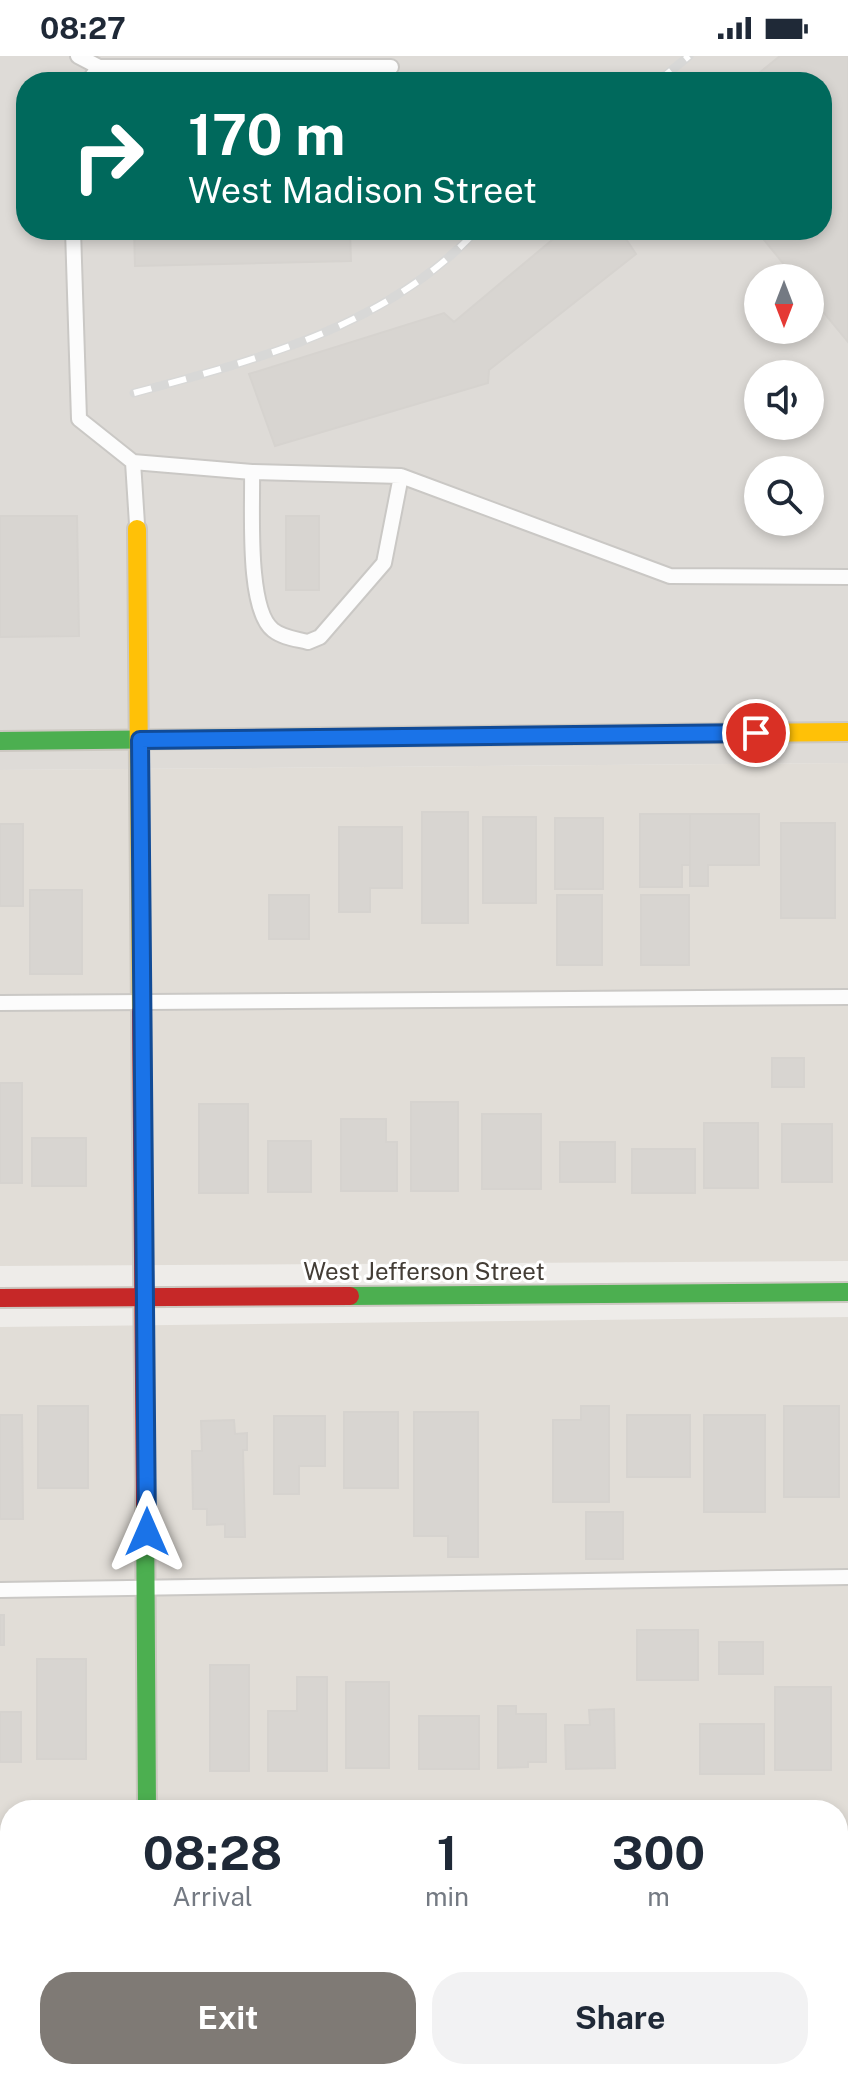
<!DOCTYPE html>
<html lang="en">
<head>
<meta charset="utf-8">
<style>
  :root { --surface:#fff; --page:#f2f2f3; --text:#1f2937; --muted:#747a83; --accent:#7f7a75 }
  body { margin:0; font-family:"Public Sans",sans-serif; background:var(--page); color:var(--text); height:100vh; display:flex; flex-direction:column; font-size:30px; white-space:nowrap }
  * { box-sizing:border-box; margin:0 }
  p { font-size:26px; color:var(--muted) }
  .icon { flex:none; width:44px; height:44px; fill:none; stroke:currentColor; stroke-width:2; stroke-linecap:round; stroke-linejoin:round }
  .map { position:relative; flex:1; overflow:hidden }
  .drawer { position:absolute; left:0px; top:1744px; width:848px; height:280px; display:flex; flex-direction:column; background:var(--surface); border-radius:32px 32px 0 0; box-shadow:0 4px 12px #0003 }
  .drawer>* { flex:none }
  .hud { position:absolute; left:16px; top:16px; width:816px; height:168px; border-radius:32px; box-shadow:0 4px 12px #0003; background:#00695c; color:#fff; overflow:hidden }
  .needle { width:52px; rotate:180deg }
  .buttons { position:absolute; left:744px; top:208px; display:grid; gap:16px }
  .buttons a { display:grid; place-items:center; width:80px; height:80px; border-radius:50%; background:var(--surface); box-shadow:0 4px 12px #0003; font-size:40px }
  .pin { position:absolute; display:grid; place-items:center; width:68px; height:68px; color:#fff; margin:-34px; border:4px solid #fff; border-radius:50%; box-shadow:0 2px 8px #0007 }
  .me { position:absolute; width:88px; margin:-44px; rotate:0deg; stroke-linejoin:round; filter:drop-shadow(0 0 6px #0008) }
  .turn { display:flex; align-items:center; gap:28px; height:168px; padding:0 40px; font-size:36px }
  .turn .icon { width:104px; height:104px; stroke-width:2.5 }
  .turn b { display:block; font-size:56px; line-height:68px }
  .eta { display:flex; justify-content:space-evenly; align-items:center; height:136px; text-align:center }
  .eta b { font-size:48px; font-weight:700; line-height:56px }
  .primary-button { display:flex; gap:16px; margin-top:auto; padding:16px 40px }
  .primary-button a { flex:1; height:92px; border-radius:32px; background:var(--accent); color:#fff; font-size:32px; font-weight:700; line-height:92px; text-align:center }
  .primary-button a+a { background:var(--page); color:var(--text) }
  .status { display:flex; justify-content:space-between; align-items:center; height:56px; padding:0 40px; background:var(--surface); direction:ltr }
  .status svg { height:22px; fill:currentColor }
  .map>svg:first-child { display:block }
  .residential { fill:#e1ddd7; fill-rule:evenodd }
  .industrial { fill:#dedbd7; fill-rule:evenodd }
  .building { fill:#d8d5d1; stroke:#d6d3cf; stroke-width:2 }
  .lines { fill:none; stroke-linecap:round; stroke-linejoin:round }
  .lane-casing { stroke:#cac8c5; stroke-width:18 }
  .street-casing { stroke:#cac8c5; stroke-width:34 }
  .fast-casing { stroke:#ccc8c1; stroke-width:22 }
  .slow-casing { stroke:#ccc8c1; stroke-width:22 }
  .jam-casing { stroke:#ccc8c1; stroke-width:22 }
  .lane { stroke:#fcfcfc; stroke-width:14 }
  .street { stroke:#fcfcfc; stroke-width:30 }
  .fast { stroke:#4caf50; stroke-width:18 }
  .slow { stroke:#ffc107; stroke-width:18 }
  .jam { stroke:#c62828; stroke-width:18 }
  .rail-casing { stroke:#d8d8d7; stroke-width:9 }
  .rail { stroke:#fff; stroke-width:6; stroke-dasharray:18; stroke-linecap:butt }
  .route-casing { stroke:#114b97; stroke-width:20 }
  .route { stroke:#1a73e8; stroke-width:14 }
  .labels { text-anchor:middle; stroke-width:6; stroke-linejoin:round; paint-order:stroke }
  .street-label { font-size:24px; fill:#433d36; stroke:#fff }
</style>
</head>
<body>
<div class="status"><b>08:27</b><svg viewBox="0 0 49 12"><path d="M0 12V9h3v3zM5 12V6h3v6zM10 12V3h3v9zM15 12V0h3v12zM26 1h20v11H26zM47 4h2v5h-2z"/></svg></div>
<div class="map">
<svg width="848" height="2024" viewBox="0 0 848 2024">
  <rect width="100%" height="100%" fill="#eeece9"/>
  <path class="residential" d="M848,707V1205L0,1210V714Z
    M848,1261V2024H0V1271ZM10,1754H838V2014H10Z"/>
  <path class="industrial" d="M0,0H848V707L0,714ZM26,26H822V174H26ZM758,222H810V274H758ZM758,318H810V370H758ZM758,414H810V466H758Z"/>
  <path class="building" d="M780,0H848V286L810,240V222H795L756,174H822V26H748Z
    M134,174H350L351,205L135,210Z
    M564,174H620L636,198L489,314L488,327L275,390L249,318L444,257L454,266Z
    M0,460H77L79,580L0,581Z
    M286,460H319V534H286Z
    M422,756H468V867H422Z
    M640,758H690V809H682V831H640Z
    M690,758H759V809H708V830H690Z
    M483,761H536V847H483Z
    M555,762H603V833H555Z
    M781,767H835V862H781Z
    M0,768H23V850H0Z
    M339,771H402V832H370V856H339Z
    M30,834H82V918H30Z
    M269,839H309V883H269Z
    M557,839H602V909H557Z
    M641,839H689V909H641Z
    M772,1002H804V1031H772Z
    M0,1027H22V1127H0Z
    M411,1046H458V1135H411Z
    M199,1048H248V1137H199Z
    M482,1058H541V1133H482Z
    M341,1063H386V1086H397V1135H341Z
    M704,1067H758V1132H704Z
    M782,1068H832V1126H782Z
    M32,1082H86V1130H32Z
    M268,1085H311V1136H268Z
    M560,1086H615V1126H560Z
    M632,1093H695V1137H632Z
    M38,1350H88V1432H38Z
    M581,1350H609V1446H553V1364H581Z
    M784,1350H839V1441H784Z
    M344,1356H398V1432H344Z
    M414,1356H478V1501H448V1480H414Z
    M0,1359H22L23,1463H0Z
    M627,1359H690V1421H627Z
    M704,1359H765V1456H704Z
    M274,1360H325V1410H299V1438H274Z
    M234,1364L235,1378L247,1377V1394H243L245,1481H225V1468L207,1469V1453H193L192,1395H202L201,1365Z
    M586,1456H623V1503H586Z
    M0,1559H4V1589H0Z
    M637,1574H698V1624H637Z
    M719,1586H763V1618H719Z
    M37,1603H86V1703H37Z
    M210,1609H249V1715H210Z
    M297,1621H327V1715H268V1655H297Z
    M346,1626H389V1712H346Z
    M775,1631H831V1714H775Z
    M498,1650H516V1658H546V1706H528V1711L498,1712Z
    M614,1653L615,1712L566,1713L565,1669H590L589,1654Z
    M0,1656H21V1706H0Z
    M419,1660H479V1713H419Z
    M700,1668H764V1718H700Z
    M838,1931L842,1932L840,1994H838Z
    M0,1944H10L7,2024H0Z
    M559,2014H619V2023L558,2022Z
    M638,2014H685V2017Z"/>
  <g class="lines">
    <defs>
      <path id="lane" d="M78,0L99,11
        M88,26L99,11H391
        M73,174L79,363L133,406L137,468
        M133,406L252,416L401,420L670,520L848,521
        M252,416C253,450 246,553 273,574C283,582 297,583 308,586L320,581L384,507L401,420
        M0,947L848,941
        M0,1534L848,1521"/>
      <path id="street" d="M838,1815H848
        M0,1823H10
        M148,2014V2024"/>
      <path id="fast" d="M0,685L645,678
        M350,1240L848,1236
        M145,1448L147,1754"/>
      <path id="slow" d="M137,473L141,956
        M645,678L848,676"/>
      <path id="jam" d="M141,956L145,1448
        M0,1242L350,1240"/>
    </defs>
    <use href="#lane" class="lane-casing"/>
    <use href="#street" class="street-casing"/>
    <use href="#fast" class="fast-casing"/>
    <use href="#slow" class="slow-casing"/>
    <use href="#jam" class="jam-casing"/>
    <use href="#lane" class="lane"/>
    <use href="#street" class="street"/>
    <use href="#fast" class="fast"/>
    <use href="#slow" class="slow"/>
    <use href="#jam" class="jam"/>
    <defs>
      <path id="rail" d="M657,26L689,0
        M134,337C256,304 388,270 477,174"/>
    </defs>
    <use href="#rail" class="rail-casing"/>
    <use href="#rail" class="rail"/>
  </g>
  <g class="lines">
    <defs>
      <path id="route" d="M147,1476L140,684L756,677"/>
    </defs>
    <use href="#route" class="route-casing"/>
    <use href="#route" class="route"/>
  </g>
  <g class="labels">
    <g class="street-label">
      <text x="424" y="1224">West Jefferson Street</text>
    </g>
  </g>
</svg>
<div class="buttons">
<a><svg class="needle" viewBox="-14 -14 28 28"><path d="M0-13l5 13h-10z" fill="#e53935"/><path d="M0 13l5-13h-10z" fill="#747a83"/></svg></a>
<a><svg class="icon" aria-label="sound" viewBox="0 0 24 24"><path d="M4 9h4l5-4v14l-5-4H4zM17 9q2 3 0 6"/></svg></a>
<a><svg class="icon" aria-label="search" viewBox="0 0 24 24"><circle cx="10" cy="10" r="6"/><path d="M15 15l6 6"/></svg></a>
</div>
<div class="pin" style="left:756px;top:677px;background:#d93025"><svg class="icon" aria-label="arrive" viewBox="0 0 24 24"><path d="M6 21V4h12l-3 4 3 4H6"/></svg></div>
<svg class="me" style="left:147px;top:1476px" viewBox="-20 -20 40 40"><path d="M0-17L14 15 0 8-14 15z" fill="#1a73e8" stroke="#fff" stroke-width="4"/></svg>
<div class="hud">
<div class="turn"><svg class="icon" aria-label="right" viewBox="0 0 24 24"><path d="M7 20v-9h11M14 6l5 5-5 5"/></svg><div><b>170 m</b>West Madison Street</div></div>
</div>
<section class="drawer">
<div class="eta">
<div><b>08:28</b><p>Arrival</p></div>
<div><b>1</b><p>min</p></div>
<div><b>300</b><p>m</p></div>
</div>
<div class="primary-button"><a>Exit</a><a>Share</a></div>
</section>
</div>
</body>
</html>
